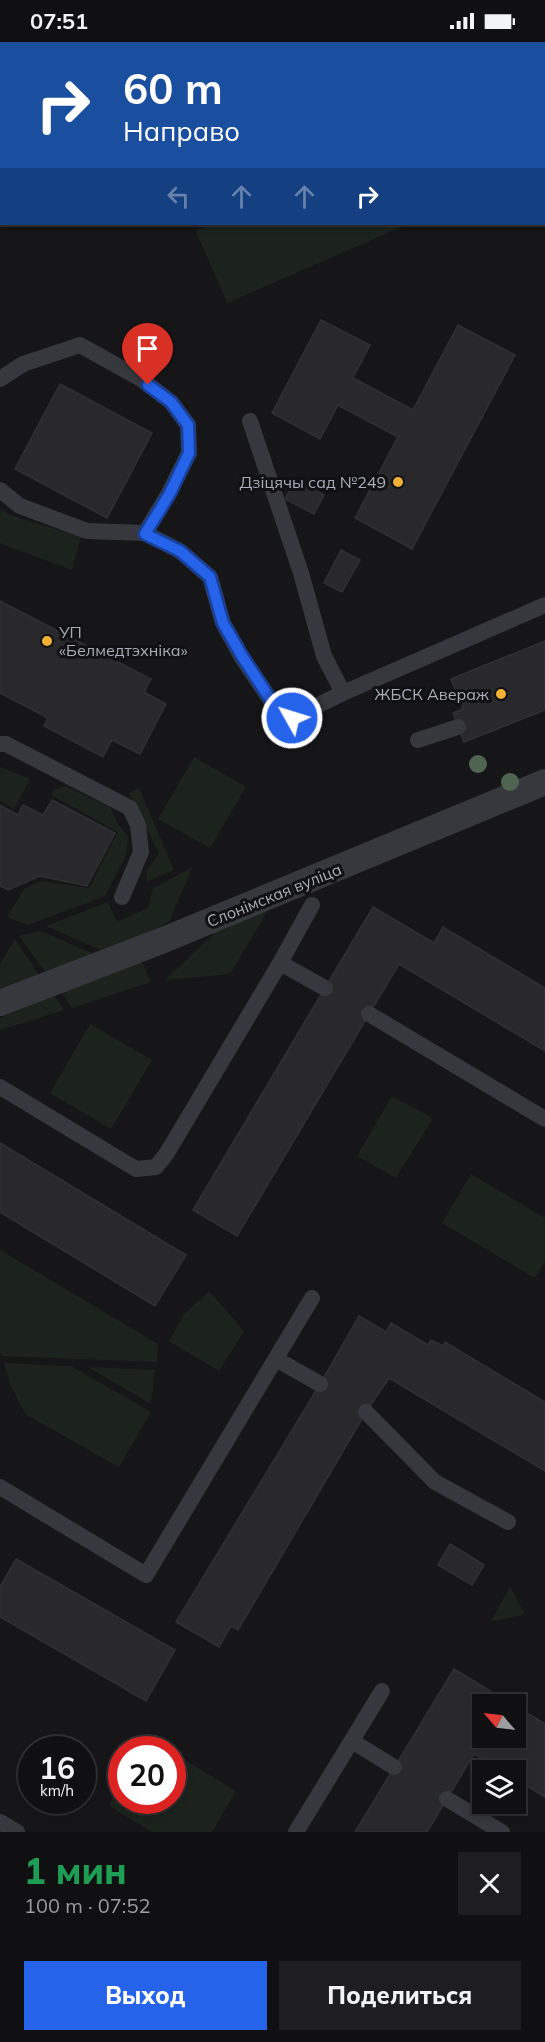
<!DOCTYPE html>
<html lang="ru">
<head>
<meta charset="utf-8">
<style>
  :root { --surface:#101012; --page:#1e1e20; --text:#f1f3f6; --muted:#9c9d9f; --line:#303032; --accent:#2563eb }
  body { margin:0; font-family:Mulish,sans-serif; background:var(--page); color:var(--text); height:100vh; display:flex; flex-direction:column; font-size:22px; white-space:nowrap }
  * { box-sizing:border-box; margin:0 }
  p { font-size:20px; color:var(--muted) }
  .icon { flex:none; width:33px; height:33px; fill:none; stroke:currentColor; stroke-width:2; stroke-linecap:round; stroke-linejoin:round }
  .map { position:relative; height:1790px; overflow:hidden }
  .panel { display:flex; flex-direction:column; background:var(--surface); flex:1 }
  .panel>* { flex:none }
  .hud { position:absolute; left:0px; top:0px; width:546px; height:183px; box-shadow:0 3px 9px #0003,0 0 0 2px var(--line); background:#1a4fa0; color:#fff; overflow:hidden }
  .needle { width:39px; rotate:298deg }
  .controls { position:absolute; left:472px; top:1652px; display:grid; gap:12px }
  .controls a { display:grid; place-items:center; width:54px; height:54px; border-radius:0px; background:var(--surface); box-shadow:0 3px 9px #0003,0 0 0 2px var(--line); font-size:30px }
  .speed { position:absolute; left:18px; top:1694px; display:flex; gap:12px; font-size:30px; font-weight:700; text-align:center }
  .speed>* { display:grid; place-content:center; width:78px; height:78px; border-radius:50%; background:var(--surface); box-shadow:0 3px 9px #0003,0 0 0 2px var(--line); line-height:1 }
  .speed small { font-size:15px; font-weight:400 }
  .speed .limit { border:9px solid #d22; background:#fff; color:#111 }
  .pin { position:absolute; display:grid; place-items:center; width:51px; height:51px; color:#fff; margin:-62px -26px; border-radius:50% 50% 50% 0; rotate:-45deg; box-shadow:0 0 6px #0007 }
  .pin .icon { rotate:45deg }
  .me { position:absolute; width:66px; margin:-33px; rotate:309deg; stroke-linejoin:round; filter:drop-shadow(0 0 4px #0008) }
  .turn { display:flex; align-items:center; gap:21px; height:126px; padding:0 24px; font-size:27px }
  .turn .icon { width:78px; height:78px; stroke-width:2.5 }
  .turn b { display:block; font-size:42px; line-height:51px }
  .lanes { display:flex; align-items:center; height:57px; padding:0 24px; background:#0003; justify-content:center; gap:30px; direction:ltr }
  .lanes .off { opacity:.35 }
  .round { display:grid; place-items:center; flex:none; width:63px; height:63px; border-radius:0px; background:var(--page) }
  .summary { display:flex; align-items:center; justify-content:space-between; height:102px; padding:0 24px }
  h1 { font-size:36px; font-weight:800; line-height:45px; color:#1e9e55 }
  .action { display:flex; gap:12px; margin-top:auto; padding:12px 24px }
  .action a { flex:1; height:69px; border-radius:0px; background:var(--accent); color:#fff; font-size:24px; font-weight:800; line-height:69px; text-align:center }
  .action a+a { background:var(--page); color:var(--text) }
  .status { display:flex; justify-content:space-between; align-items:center; height:42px; padding:0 30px; background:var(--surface); direction:ltr }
  .status svg { height:16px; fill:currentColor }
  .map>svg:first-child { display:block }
  .green { fill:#1c231d }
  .building { fill:#29292c; stroke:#303034; stroke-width:1.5 }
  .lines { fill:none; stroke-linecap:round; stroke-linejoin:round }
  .service { stroke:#37383d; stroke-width:16 }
  .pedestrian { stroke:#37383d; stroke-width:26 }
  .tree { fill:#506452 }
  .route-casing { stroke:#184099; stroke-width:15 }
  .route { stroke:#2563eb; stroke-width:10 }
  .poi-dot { fill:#f2b134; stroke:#111113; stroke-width:2 }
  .labels { text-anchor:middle; stroke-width:6; stroke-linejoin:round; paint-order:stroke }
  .poi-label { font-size:16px; fill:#a8adb8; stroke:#111113; text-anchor:end }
  .street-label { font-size:16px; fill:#a8adb8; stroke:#111113 }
</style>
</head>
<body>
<div class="status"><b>07:51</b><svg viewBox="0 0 49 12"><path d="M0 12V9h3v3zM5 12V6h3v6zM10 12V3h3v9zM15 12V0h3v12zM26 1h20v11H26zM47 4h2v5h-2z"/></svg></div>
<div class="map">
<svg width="545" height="1790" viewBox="0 0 545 1790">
  <rect width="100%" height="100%" fill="#161618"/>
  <path class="green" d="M214,182H408L227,261L196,189Z
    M0,466L10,473L81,495L72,528L0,501Z
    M194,715L246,745L210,806L158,777Z
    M0,725L30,737L14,767L0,759Z
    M65,744L110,765L118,782L128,795L126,813L105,854L28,883L7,875L24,847L40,839L89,846L118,790L51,753L54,748Z
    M139,746L174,828L146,840L147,828L159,812L129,751Z
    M193,825L169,880L108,911L46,884L108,860L117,880L148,866L153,846Z
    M270,865L230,932L165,938L223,883Z
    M40,889L104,916L50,936L19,894Z
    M15,897L43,939L0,953V922Z
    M140,915L151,940L72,966L60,948Z
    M54,953L64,968L0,988V976Z
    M90,982L152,1018L111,1087L50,1051Z
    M392,1054L433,1076L396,1136L357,1114Z
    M471,1132L545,1176V1219L535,1236L442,1181Z
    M0,1208L158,1302L157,1320L2,1314L0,1309Z
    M209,1249L244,1289L219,1329L169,1299L184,1272Z
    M4,1321L71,1324L151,1370L119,1425L25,1372L10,1342Z
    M88,1325L155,1328L151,1362Z
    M510,1544L525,1573L491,1579L510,1545Z
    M173,1711L236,1749L212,1790H152L109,1764L121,1743L122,1758H172Z"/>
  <path class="building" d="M0,0H324L321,2H2V23H0Z
    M321,278L370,303L353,336L413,368L458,283L515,313L412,507L355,476L398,395L338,363L320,397L272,371Z
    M60,342L152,391L107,476L15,427Z
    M295,437L324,453L314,472L285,457Z
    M341,508L360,518L342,550L324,541Z
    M0,559L151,637L144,650L166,662L140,712L112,698L103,715L44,684L48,676L0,651Z
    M545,599V668L464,700L453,671L463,667L451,637Z
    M52,758L115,791L87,844L40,834L8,848L0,844V763L18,773L23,763L43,773Z
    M373,865L434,901L443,885L545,946V1009L399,922L237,1194L193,1168Z
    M0,1101L186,1213L155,1264L0,1170Z
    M359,1274L386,1290L391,1281L428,1303L431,1298L443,1304L445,1300L545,1360V1429L389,1336L366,1370L238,1588L231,1584L219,1605L176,1580L320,1342Z
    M450,1502L484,1523L472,1543L438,1523Z
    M16,1517L175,1608L146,1659L0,1575V1545Z
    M454,1627L512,1662H483V1695H516V1664L545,1682V1755L516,1737V1728H500L474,1712L427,1790H355Z"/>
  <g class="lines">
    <path class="service" d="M0,337L23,322L80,303L141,337L171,360L188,383L189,411L169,451L145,491L87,489L20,464L0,448
      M250,379L301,531L324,614L343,651
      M145,491L180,509L210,535L223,581L241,614L278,669L292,676L343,651L545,563
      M418,698L458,685
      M0,702H6L130,766L138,783L141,810L122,855
      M280,921L325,946
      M369,972L545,1077
      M0,1045L136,1127L156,1125L167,1111L280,921L312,863
      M276,1317L320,1342
      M366,1370L435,1440L508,1480
      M0,1445L146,1533L312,1256
      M352,1699L394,1725
      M447,1757L502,1790
      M0,1780L17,1790
      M296,1790L382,1649"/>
    <path class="pedestrian" d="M0,961L166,897L545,740"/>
  </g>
  <g class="tree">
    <circle cx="478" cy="722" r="9"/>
    <circle cx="510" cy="740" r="9"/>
  </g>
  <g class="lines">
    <defs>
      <path id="route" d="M148,343L171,360L188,383L189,411L170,451L145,492L180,509L210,535L223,581L242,614L278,669L292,676"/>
    </defs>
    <use href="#route" class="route-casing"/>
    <use href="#route" class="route"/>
  </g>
  <g class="poi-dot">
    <circle cx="398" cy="440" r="6"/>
    <circle cx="47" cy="599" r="6"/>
    <circle cx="501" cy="652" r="6"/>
  </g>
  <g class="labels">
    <g class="poi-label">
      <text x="386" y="446">Дзіцячы сад №249</text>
      <text x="59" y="596" text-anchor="start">УП<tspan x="59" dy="18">«Белмедтэхніка»</tspan></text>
      <text x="489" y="658">ЖБСК Авераж</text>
    </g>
    <g class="street-label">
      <text transform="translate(274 853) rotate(-22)" y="6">Слонімская вуліца</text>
    </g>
  </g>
</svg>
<div class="controls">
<a><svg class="needle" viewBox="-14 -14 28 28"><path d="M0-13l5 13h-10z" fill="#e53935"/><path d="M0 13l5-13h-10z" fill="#9c9d9f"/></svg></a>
<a><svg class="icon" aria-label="layers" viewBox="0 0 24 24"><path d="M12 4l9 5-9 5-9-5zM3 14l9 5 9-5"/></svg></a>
</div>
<div class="speed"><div>16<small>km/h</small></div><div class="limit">20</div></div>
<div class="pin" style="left:148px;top:343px;background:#d93025"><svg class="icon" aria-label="arrive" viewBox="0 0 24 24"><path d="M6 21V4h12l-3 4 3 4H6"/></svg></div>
<svg class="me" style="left:292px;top:676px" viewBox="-20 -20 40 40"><circle r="17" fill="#2563eb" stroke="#fff" stroke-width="3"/><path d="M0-11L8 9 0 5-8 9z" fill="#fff"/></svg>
<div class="hud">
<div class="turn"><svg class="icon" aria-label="right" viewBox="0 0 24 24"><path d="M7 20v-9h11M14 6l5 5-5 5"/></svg><div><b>60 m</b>Направо</div></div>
<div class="lanes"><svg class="icon off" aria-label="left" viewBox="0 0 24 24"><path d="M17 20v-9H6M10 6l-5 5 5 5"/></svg><svg class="icon off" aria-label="ahead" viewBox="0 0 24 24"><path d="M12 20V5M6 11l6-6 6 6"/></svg><svg class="icon off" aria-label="ahead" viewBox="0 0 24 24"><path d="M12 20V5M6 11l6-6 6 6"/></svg><svg class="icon" aria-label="right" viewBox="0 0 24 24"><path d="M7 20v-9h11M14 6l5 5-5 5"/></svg></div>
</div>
</div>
<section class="panel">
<div class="summary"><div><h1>1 мин</h1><p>100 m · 07:52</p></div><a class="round"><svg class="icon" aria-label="close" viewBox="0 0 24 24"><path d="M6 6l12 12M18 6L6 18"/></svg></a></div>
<div class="action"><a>Выход</a><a>Поделиться</a></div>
</section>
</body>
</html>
